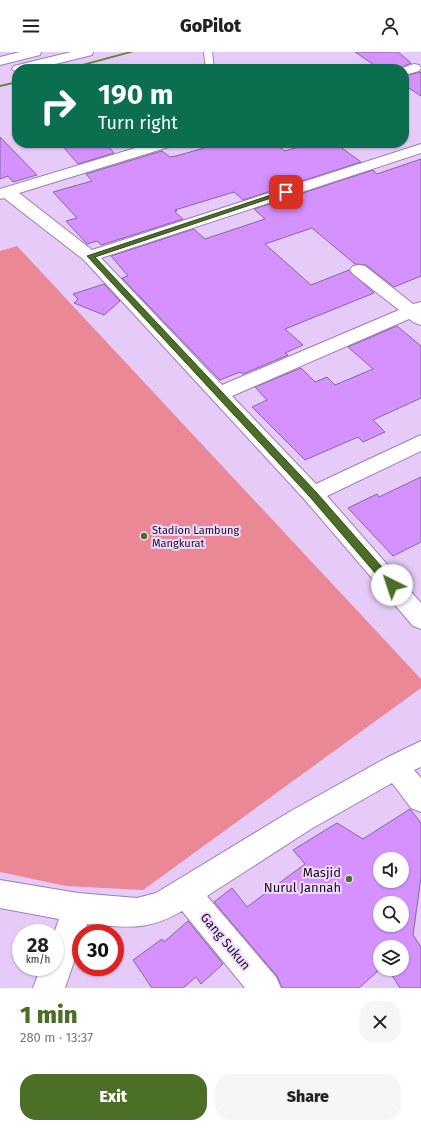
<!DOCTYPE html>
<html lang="en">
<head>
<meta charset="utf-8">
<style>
  :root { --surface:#fff; --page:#f6f6f6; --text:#222; --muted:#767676; --accent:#4c6f28 }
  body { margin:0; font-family:"Fira Sans",sans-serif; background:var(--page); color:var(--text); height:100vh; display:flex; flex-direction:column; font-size:15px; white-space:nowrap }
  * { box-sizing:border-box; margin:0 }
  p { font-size:13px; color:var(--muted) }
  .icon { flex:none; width:22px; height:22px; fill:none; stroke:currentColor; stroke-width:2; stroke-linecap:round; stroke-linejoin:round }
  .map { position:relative; height:936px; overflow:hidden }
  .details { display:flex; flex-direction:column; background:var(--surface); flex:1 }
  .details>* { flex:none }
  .top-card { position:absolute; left:12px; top:12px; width:397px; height:84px; border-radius:16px; box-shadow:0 1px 3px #0004; background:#0b6e4f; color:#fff; overflow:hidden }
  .tools { position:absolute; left:373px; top:800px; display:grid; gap:8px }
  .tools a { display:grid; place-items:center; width:36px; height:36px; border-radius:50%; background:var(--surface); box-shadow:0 1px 3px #0004; font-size:20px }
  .speed { position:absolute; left:12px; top:872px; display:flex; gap:8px; font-size:20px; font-weight:700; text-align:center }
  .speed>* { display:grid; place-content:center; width:52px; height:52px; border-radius:50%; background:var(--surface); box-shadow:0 1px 3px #0004; line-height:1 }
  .speed small { font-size:10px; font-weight:400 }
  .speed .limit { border:6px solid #d22; background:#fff; color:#111 }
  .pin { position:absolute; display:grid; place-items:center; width:34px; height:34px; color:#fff; margin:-17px; border-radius:8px; box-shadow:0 2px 6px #0006 }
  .me { position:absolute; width:44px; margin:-22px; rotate:319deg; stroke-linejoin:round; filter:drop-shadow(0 0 3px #0008) }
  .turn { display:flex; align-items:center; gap:14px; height:84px; padding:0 20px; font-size:18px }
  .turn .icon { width:52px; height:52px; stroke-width:2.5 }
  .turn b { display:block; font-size:28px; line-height:34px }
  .round { display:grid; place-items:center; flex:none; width:42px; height:42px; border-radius:16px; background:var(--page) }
  .head { display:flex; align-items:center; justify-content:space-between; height:68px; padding:0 20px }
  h1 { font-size:24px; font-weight:800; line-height:30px; color:var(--accent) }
  .primary-button { display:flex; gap:8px; margin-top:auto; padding:8px 20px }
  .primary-button a { flex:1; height:46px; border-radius:16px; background:var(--accent); color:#fff; font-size:16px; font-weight:800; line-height:46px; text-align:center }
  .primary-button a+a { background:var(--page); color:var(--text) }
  header { display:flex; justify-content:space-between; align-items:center; height:52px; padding:0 20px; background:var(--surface); font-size:18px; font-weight:800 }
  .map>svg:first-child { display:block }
  .green { fill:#eb8896 }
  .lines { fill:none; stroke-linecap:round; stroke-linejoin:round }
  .stream { fill:#5d8a2e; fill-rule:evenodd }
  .building { fill:#d592ff; stroke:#86679b; fill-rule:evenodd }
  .service-casing { stroke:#9e7eb4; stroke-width:2 }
  .minor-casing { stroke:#9e7eb4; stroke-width:2 }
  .trunk-casing { stroke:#9e7eb4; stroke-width:2 }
  .service { fill:#fff; fill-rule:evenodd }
  .minor { fill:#fff; fill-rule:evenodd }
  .trunk { fill:#fff; fill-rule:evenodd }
  .route { fill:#4c6f28; stroke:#31481a }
  .poi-dot { fill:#4c6f28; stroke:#f0dbfe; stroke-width:1.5 }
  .labels { text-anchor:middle; stroke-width:4; stroke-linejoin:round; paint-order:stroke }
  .poi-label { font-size:11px; fill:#190d21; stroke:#f0dbfe; text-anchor:start }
  .near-poi-label { font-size:13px; fill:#190d21; stroke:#f0dbfe; text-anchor:end }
  .near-street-label { font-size:13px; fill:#190d21; stroke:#f0dbfe }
</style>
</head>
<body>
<header><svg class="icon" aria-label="menu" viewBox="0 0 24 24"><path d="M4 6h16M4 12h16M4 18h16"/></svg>GoPilot<svg class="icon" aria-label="person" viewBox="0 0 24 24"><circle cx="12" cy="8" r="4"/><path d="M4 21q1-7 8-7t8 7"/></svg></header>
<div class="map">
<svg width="421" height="936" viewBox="0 0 421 936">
  <rect width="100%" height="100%" fill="#e6cbf9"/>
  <path class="green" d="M17,194L421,627V636L143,838L66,834L0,820V199Z"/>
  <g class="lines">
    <path class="stream" d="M127,0H134L71,17H64Z
      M17,29V31L0,35V33Z"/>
  </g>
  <path class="building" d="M355,0H398L411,11L398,17H380Z
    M421,20V44L404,33V24Z
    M0,85L37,123L13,130L8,124L0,127Z
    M60,91H106L114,101L78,112Z
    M222,91H273L285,99L312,91H335L361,110L243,148L234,140L175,158L177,159L175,160L183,167L101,193L97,189L87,192L66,169L77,166L53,140L92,129L86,122L162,99L170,105L176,104Z
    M421,107V224L394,235L366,213L355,212L312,176L265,192L311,233L349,218L374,241L285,277L303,293L285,301L288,303L243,322L240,320L220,328L122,226L128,224L111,204L194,177L205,187L265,167L254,157L373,118L377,122Z
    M104,232L120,249L104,263L74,251L78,247L73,242Z
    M397,274L421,294V346L373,368L385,380L363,390L358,385L305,408L252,355L267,348L255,335L301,316L315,330L327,325L335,333L373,317L348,295Z
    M421,425V490L393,504L348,456L377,442L379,445Z
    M410,757L421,771V825L413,883L421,895V936H400L388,917H402V895H380V917L359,936H282L277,924L214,850L232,836L247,855L305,812L293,798L337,771L363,787ZM380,807H402V829H380ZM380,851H402V873H380Z
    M188,869L223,912L201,932L196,925L183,936H152L133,908L162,887L164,890Z"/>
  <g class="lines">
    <defs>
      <path id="service" d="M204,0H212L214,17H206Z"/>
      <path id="minor" d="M414,12L419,13L421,16L419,19L404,23V17H399Z
        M152,91H174L172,94L19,141L92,198L421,92V101L101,206L222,333L399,258L353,222L350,218L353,214L359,213L365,214L413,252L421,250V273L415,271L409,267L232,344L316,432L421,383V399L327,444L421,551V577L413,574L305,448L84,208L4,146L0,147V137Z
        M421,689V715L414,718L421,726V760L411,756L392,731L311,777L207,844L276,925L281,936H245L182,859C146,880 127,875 87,872L84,881H81V889L65,936H33L41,915H55L54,881L59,867L0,856V828L78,841L137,846L156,841L291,759L386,706Z"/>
      <path id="trunk" d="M20,0H41L40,3L0,13V5Z
        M71,0H93L92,3L35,17H17V20L12,17L14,14Z"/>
    </defs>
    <use href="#service" class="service-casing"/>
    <use href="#minor" class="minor-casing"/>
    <use href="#trunk" class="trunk-casing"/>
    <use href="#service" class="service"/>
    <use href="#minor" class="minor"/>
    <use href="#trunk" class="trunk"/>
  </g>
  <path class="route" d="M283,139L289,140L95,205L316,440L395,530L396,533L395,536H388L310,445L87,204Z"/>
  <g class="poi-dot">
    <circle cx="144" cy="484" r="4"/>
    <circle cx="349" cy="827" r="4"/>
  </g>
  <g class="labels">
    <g class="poi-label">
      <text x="152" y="482">Stadion Lambung<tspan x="152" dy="13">Mangkurat</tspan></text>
    </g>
    <g class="near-poi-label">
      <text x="341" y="825">Masjid<tspan x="341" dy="15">Nurul Jannah</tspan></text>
    </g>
    <g class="near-street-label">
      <text transform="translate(226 889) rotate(50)" y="5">Gang Sukun</text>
    </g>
  </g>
</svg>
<div class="tools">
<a><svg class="icon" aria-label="sound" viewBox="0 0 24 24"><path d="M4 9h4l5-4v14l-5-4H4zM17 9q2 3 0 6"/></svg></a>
<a><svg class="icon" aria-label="search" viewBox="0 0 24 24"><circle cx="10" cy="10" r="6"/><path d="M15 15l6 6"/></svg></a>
<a><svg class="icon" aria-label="layers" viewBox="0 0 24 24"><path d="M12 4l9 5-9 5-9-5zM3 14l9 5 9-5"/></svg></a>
</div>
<div class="speed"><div>28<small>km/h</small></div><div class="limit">30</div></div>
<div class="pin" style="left:286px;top:140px;background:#d93025"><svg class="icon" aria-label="arrive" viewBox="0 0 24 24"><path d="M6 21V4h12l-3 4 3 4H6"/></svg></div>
<svg class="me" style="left:392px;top:533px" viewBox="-20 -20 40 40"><circle r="19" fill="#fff"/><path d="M0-13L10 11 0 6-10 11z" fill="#4c6f28"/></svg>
<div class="top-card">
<div class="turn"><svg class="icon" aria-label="right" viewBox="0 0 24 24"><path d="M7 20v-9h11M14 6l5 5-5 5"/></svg><div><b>190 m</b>Turn right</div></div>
</div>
</div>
<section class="details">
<div class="head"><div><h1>1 min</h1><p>280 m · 13:37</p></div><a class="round"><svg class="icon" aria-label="close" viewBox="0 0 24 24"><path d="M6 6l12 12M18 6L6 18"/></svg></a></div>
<div class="primary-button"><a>Exit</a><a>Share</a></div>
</section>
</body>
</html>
